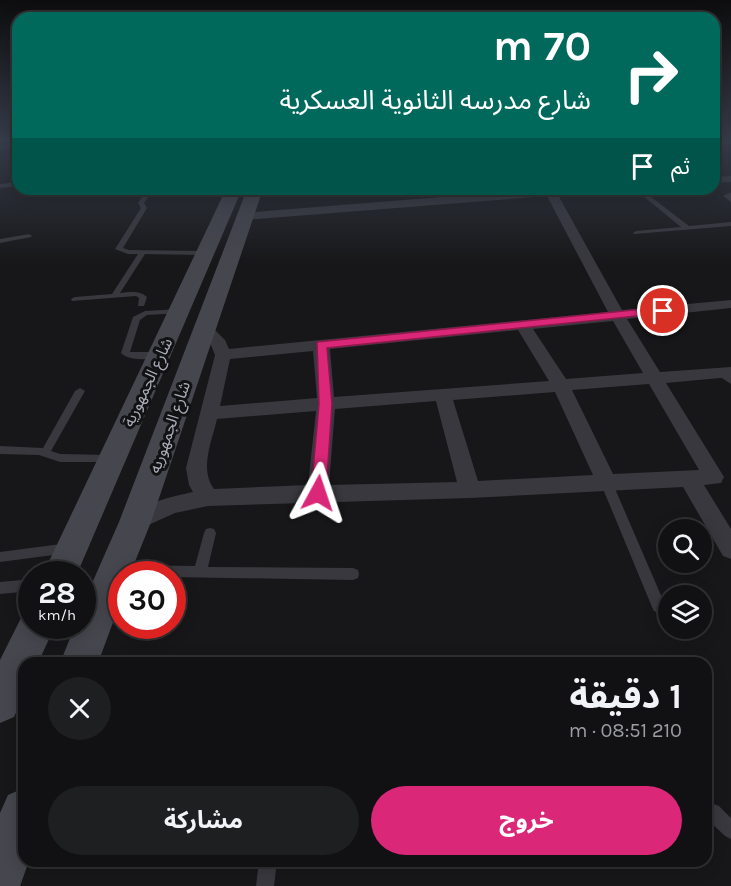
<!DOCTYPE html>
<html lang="ar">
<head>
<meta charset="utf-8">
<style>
  :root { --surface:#111113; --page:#1e1f21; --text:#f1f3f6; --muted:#9c9da0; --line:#303133; --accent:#db2777 }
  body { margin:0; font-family:Karla,"Noto Sans Arabic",sans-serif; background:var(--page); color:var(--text); direction:rtl; height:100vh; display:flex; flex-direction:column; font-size:22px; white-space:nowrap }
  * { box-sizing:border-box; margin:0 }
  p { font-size:20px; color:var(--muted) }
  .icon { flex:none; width:33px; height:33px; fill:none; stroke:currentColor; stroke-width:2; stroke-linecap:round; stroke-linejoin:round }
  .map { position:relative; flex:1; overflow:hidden; direction:ltr }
  .drawer { position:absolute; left:18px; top:657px; width:694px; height:210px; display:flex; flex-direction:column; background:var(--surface); border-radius:18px; box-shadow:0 3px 15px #0003,0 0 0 2px var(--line); direction:rtl }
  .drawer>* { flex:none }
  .banner { position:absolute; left:12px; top:12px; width:708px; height:183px; border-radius:18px; box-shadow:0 3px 15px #0003,0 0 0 2px var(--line); direction:rtl; background:#00695c; color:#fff; overflow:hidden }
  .buttons { position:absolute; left:658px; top:519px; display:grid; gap:12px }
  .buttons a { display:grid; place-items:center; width:54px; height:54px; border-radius:50%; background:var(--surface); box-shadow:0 3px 15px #0003,0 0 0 2px var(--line); font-size:30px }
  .speed { position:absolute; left:18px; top:561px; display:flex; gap:12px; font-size:30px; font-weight:700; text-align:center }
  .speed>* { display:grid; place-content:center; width:78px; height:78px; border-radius:50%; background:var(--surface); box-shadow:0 3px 15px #0003,0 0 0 2px var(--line); line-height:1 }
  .speed small { font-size:15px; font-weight:400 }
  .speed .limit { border:9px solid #d22; background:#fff; color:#111 }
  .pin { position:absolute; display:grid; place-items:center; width:51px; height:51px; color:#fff; margin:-26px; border:3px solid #fff; border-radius:50%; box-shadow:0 2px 6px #0007 }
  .me { position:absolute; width:66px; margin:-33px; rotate:5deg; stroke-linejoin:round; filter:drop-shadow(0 0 4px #0008) }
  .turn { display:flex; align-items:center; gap:21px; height:126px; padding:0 30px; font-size:27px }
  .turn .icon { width:78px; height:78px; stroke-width:2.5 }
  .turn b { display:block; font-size:42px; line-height:51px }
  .then { display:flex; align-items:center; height:57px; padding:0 30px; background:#0003; gap:12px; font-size:22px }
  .round { display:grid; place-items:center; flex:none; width:63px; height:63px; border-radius:32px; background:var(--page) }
  .overview { display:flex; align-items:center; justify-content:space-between; height:102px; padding:0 30px }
  h1 { font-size:36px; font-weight:700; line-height:45px }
  .action { display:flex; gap:12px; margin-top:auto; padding:12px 30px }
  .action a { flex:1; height:69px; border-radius:36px; background:var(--accent); color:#fff; font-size:24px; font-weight:700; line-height:69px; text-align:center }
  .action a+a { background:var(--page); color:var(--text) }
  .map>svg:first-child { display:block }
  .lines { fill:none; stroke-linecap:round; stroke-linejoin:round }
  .lane { fill:#38383e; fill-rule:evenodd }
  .street { fill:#38383e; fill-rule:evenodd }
  .secondary { fill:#46474e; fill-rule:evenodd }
  .route { fill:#db2777; stroke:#8e194d; stroke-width:1.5 }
  .labels { text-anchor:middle; stroke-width:6; stroke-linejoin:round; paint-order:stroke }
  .street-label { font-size:16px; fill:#a9adb8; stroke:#121214 }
</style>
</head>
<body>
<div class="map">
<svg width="731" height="886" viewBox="0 0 731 886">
  <rect width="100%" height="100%" fill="#171719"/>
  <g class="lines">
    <path class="lane" d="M18,143V147L0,150V146Z
      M18,182V186L0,188V184Z
      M66,189L49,193L46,191L50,189Z
      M148,189H154L144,203L147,208L123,248L129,250L204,251L208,253L204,255L145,254L120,293C130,292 139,290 147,297L144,306H138L139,298L136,296L72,301L71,299L75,297L112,294L138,254H128L115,249L141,208L138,203Z
      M637,190L646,193L689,226L731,222V226L634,234L633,233L636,231L681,227L642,195L637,194L611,197L608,195L611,193Z
      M731,192V202L723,196Z
      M29,234L32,236L31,237L0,243V239Z
      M179,309L183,311L182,313L147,315L140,320L130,352H160L163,353V357C150,359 130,362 121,353L133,317L145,311Z
      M720,370L731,376V384L717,375L715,373Z
      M80,388L85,391L51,451L60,454L111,455L115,456L116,459L115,462H60L39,455L0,454V446L43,448L75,391Z
      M607,480L611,481L613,484L666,607L664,611L659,613L654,611L652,607L601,484L603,481Z
      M210,528L214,529L216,533L208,567L353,568L358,570L359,574L358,578L353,580L172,577V574H122V577L114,575L113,571L114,567L119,565L195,566L204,533L206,529Z
      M69,543L73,544L75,548L73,552L69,553L0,562V552Z
      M32,579V591L0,594V582Z
      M706,801L719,806L731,818V839L725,836L706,818Z
      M259,861H277L274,886H256Z"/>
    <path class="street" d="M714,140H731V144L714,145Z
      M731,176V182L714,183V177Z
      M602,189L596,192L558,195L622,310L731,300V308L627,319L660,372L731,367V377L666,383L724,477L721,483L704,485L731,529V559L723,556L683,487L470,498L208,506L175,513L135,531L127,528L124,522C132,505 175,496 193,492L189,485L186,468L215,355L211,345L196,328L198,325H210L225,340L229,349L608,312L547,196L244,220L238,216L240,213L543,189ZM613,321L643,373L566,379L533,329ZM518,330L549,381L334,397L330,349ZM313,351L317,398L220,406L230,359ZM649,384L699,470L613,474L572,390ZM555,392L593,475L478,481L453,400ZM436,401L457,482L329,485L335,409ZM316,411L308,485L214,489C199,469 212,441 217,419Z"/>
    <path class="secondary" d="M226,189H242L77,574H43Z
      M247,189H263L151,522L130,574H122V598L98,663H60L75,626H82V606L119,522Z
      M32,610V626H55L38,663H24V696L14,717L0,723V660L23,614Z
      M24,788V861H29L20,886H0V813L8,795Z"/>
  </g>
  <linearGradient id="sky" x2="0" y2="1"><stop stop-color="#0d0d0e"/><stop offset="0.53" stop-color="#363c49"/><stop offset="1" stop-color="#363c49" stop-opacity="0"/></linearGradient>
  <rect width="731" height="264" fill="url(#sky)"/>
  <path class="route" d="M663,307L666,308V313L327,348L332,404L326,493L324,497H313L311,493L319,404L317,342Z"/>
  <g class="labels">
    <g class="street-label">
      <text transform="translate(147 382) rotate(-65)" y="6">شارع الجمهورية</text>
      <text transform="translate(169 427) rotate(-71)" y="6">شارع الجمهوريه</text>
    </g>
  </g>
</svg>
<div class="buttons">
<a><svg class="icon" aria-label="search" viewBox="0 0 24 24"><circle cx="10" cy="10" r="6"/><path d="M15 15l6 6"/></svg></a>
<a><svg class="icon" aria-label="layers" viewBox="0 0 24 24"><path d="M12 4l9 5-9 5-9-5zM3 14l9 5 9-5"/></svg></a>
</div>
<div class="speed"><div>28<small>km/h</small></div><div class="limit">30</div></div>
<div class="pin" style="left:663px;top:311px;background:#d93025"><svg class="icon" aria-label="arrive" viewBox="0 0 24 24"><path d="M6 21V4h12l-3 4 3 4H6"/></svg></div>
<svg class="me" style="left:318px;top:493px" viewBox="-20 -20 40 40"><path d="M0-17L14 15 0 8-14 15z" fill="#db2777" stroke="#fff" stroke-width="4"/></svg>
<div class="banner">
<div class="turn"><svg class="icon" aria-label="right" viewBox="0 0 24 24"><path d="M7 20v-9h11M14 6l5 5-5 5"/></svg><div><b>70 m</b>شارع مدرسه الثانوية العسكرية</div></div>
<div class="then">ثم<svg class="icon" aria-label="arrive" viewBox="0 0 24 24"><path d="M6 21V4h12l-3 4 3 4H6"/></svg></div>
</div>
<section class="drawer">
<div class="overview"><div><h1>1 دقيقة</h1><p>210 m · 08:51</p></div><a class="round"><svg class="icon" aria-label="close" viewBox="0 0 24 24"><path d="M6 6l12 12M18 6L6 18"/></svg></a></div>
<div class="action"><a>خروج</a><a>مشاركة</a></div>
</section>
</div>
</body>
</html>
